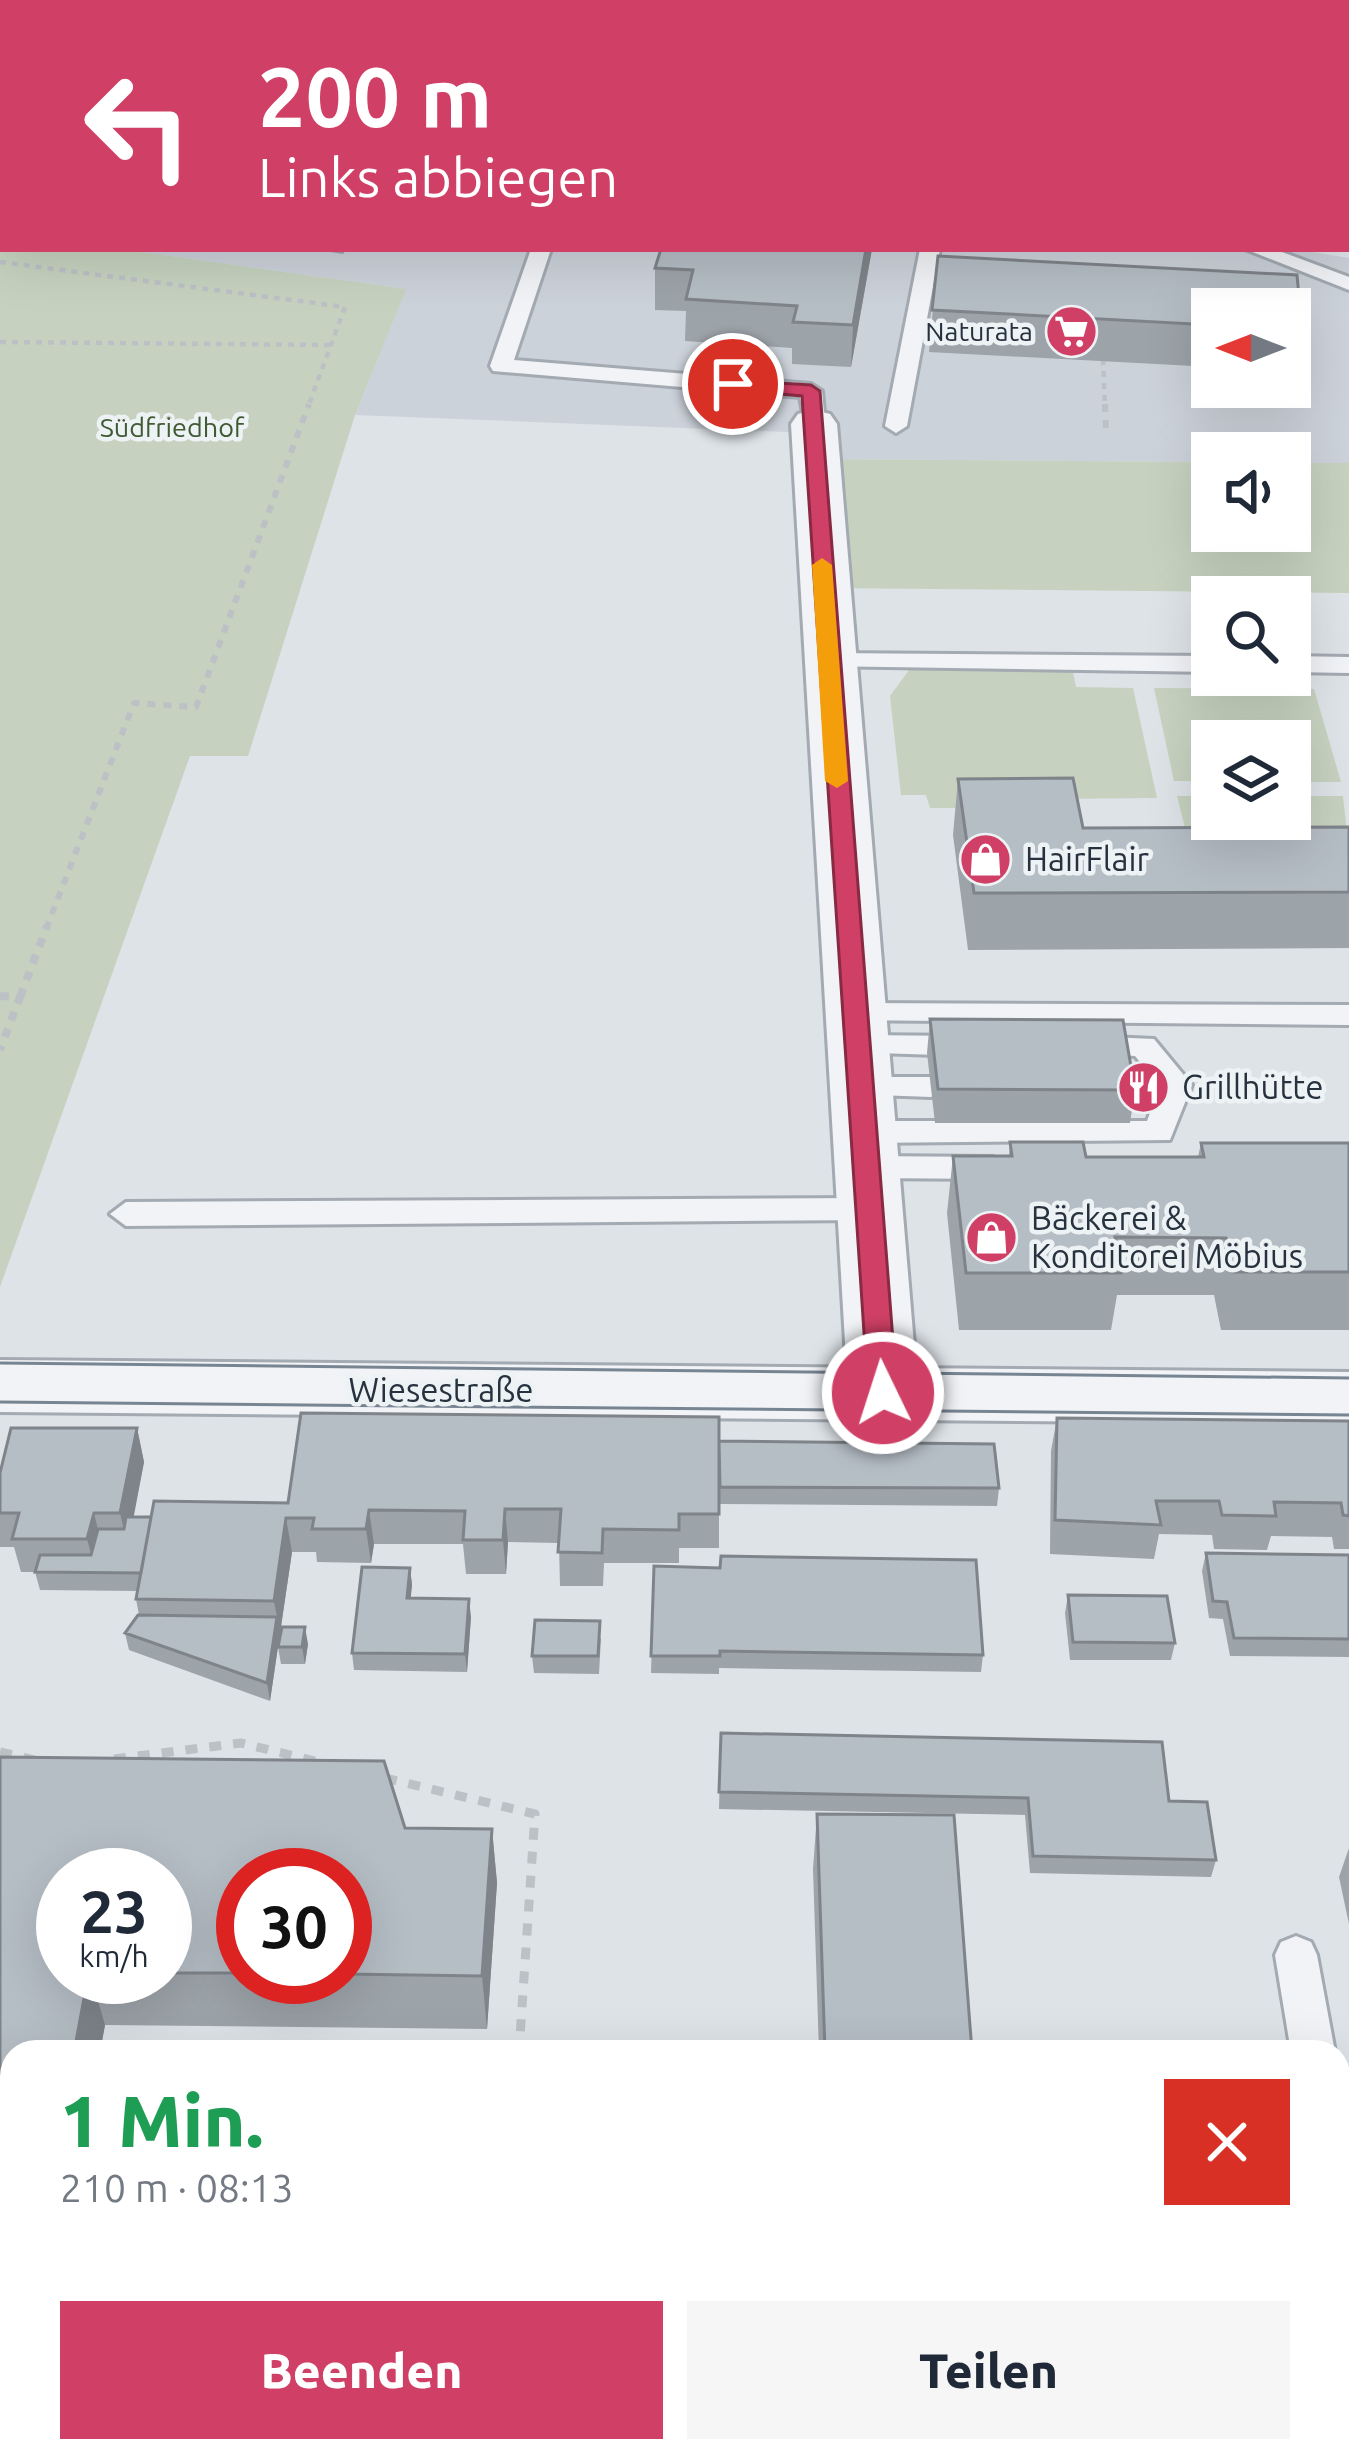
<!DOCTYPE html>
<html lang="de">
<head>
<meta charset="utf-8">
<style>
  :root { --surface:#fff; --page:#f6f6f7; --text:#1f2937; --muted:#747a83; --accent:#d04066 }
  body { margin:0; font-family:Ubuntu,sans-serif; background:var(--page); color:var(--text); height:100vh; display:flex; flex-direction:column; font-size:45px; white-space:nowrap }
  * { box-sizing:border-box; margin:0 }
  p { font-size:39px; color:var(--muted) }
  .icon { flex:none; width:66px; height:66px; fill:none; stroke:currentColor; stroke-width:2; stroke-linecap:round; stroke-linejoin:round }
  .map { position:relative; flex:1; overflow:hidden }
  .panel { position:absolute; left:0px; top:2040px; width:1350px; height:423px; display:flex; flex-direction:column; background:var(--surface); border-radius:36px 36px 0 0; box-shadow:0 12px 48px #0002 }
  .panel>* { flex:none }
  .banner { position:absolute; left:0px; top:0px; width:1350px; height:252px; box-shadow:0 12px 48px #0002; background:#d04066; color:#fff; overflow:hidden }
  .needle { width:78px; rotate:270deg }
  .buttons { position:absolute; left:1191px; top:288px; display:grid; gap:24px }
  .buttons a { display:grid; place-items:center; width:120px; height:120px; border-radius:0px; background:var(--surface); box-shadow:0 12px 48px #0002; font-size:60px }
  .speed { position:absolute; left:36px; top:1848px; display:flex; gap:24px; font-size:60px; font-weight:700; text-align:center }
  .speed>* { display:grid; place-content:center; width:156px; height:156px; border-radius:50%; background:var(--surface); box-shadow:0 12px 48px #0002; line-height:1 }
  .speed small { font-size:30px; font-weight:400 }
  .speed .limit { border:18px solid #d22; background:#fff; color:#111 }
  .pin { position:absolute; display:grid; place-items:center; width:102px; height:102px; color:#fff; margin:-51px; border:6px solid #fff; border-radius:50%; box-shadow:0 3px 12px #0007 }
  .me { position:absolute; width:132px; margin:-66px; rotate:356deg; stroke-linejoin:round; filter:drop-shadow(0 0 9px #0008) }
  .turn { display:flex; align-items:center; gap:42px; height:252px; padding:0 60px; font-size:54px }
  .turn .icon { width:156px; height:156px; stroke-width:2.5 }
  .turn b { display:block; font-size:84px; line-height:102px }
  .round { display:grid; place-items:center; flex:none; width:126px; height:126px; border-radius:0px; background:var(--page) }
  .summary { display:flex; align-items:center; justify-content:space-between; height:204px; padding:0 60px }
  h1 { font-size:72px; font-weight:800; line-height:90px; color:#1e9e55 }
  .primary-button { display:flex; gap:24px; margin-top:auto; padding:24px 60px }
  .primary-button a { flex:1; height:138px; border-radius:0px; background:var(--accent); color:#fff; font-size:48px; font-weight:800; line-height:138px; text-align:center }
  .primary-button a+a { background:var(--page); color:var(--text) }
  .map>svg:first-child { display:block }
  .built { fill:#ccd2da; fill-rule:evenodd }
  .green { fill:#c6d2bf }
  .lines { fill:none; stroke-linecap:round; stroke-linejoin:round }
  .service-casing { stroke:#a3aab2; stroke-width:6 }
  .minor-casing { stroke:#a3aab2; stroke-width:6 }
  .tertiary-casing { stroke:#a3aab2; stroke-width:6 }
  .primary-casing { stroke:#9da9b4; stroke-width:6 }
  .path-far3 { stroke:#bcc1c6; stroke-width:4.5; stroke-dasharray:6 6; stroke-linecap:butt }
  .path-far2 { stroke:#bcc1c6; stroke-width:6; stroke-dasharray:8 8; stroke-linecap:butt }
  .path-far1 { stroke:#bcc1c6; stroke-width:8; stroke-dasharray:9 9; stroke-linecap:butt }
  .path { stroke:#bcc1c6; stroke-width:9; stroke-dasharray:12 12; stroke-linecap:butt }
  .service { fill:#f1f3f6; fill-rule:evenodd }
  .minor { fill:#f1f3f6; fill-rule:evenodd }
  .tertiary { fill:#f1f3f6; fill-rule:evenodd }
  .primary { fill:#fff; fill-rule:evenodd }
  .tram { stroke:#778492; stroke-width:3 }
  .wall { fill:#9ca3a9; fill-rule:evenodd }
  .shaded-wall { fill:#7f848a }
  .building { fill:#b5bdc5; stroke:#7f848a; stroke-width:3 }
  .route { fill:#d04066; stroke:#872a42; stroke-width:3 }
  .slow { fill:#f59e0b }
  .labels { text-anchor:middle; stroke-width:9; stroke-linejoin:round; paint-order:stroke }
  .far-poi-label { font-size:27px; fill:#27323f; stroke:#edf2f5; text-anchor:end }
  .far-park-label { font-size:27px; fill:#405b34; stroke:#edf2f5 }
  .poi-label { font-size:33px; fill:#27323f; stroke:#edf2f5; text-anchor:start }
  .street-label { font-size:33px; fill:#27323f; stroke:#edf2f5 }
</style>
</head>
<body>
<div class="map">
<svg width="1349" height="2462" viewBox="0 0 1349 2462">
  <rect width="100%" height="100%" fill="#dee3e8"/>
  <path class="built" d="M120,249H1294L1349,258V463H1290V453H1212V462L818,459L811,433L355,415L405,289ZM1212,309H1290V387H1212Z"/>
  <path class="green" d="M0,232L3,249H120L406,289L355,415L248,756H190L0,1287Z
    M818,459L1212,462V531H1290V463H1349V593L823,588Z
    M930,662L1071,663L1076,687L1133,688L1157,798L1048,799L1045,808H930L926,795H901L890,696L909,670Z
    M1154,688L1314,689L1341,782H1290V741H1212V781H1174Z
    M1177,796H1212V819H1290V796H1343L1349,852H1191Z"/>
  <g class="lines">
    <defs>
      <path id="service" d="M994,0H1013L992,3Z
        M0,74H3V86H0Z
        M1347,233H1349V246H1347Z
        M531,249H551L514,360L811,384L822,391L825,424L806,429L800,397L493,371L490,366Z
        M920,249H940L907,426L896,433L885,426Z
        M1245,249H1274L1349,277V290Z
        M828,653L1212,656V672L819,666V656Z
        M1290,656L1349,657V673L1290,672Z
        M855,1003L1349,1005V1025L844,1020L840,1013Z
        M857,1035L969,1036L984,1046L969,1056L846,1052L842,1045L846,1038Z
        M1087,1036L1154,1039L1192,1085L1170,1140L864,1143L848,1132L864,1121H1147L1160,1086L1135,1056L1076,1053L1072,1046Z
        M860,1077H931L947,1087L931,1097L849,1094L844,1087Z
        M866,1156L993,1157L1009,1168L993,1179L866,1178L850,1167Z
        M869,1198L885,1209L869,1220L126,1226L110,1214L126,1202Z
        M1296,1936L1311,1942L1317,1955L1335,2052H1291L1275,1955L1281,1942Z
        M1338,2179L1349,2184V2289L1338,2284Z
        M62,2451H110L109,2462H61Z"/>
      <path id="minor" d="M858,0H925L927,3H860Z
        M814,410L830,414L837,424L918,1393L908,1412L883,1419L858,1412L848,1393L791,424L798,414Z"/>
      <path id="tertiary" d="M0,1360L1349,1372V1424L0,1412Z"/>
      <path id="primary" d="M0,13L3,14V36L0,35Z
        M1347,210H1349V234H1347Z"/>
    </defs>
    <use href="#service" class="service-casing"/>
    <use href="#minor" class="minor-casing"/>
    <use href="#tertiary" class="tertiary-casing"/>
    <use href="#primary" class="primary-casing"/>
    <path class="path-far3" d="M0,262L345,307L308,407
      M0,342L331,345
      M1103,359L1105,407"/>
    <path class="path-far2" d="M1105,404L1106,428
      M46,929L134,703L196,707L309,404"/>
    <path class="path-far1" d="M0,996L20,997L0,1050
      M20,997L47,926"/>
    <path class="path" d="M0,1752L34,1760
      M114,1759L241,1743L323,1763
      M385,1778L535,1814L519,2052
      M0,2341H12"/>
    <use href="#service" class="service"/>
    <use href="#minor" class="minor"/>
    <use href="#tertiary" class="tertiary"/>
    <use href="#primary" class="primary"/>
    <path class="tram" d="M0,1363L1349,1378
      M0,1402L1349,1415"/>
  </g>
  <path class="wall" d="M3,87V172H0V90Z
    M311,249H347L343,254Z
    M872,249L851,367L792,364V348L685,341L686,311L655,310V268Z
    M938,256L1297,275L1302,330L1295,372L1290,371V309H1212V367L929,352Z
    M958,779L1083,828L1349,827V948L968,950L953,835Z
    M930,1019L1135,1090L1130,1123H935L927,1053Z
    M1010,1142L1086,1157H1198L1201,1143H1349V1330H1221L1214,1295H1117L1111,1330H959L947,1213L953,1156H1009Z
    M1057,1418L1349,1421V1549H1334L1332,1537L1271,1536L1267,1550L1214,1549L1212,1535L1159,1534L1154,1559L1050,1554L1051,1451Z
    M137,1428L144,1462L133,1517H151L288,1503L719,1441L999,1488L997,1506L719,1504V1548H679V1563H604L603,1586H560L559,1543L508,1542L506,1574H466L463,1544H374L371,1563L317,1562L316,1552H292L270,1701L129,1650L125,1633L139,1615L136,1599L137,1591L40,1590L35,1572H21L14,1547H0V1473Z
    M1206,1553L1349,1555V1657L1230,1656L1223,1619L1209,1618L1202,1571Z
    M654,1566L983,1655L981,1672L719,1668V1674L651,1673Z
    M410,1568L412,1585L410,1598L471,1617L467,1672L354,1670L352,1653Z
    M1068,1595L1175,1643L1171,1660H1070L1065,1613Z
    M601,1638L599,1674L534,1673L532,1656Z
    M308,1644L305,1664H281L278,1647Z
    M721,1733L1169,1801L1216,1860L1211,1877L1030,1873L1025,1815L719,1809Z
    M0,1757L405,1828L492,1829L497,1883L487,2029L105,2025L100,2052H12V2324H0ZM165,1875V1977H63ZM243,1875H345V1977H243Z
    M817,1814L972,2052H819L813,1869Z
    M1349,1848V1924L1339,1877Z
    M346,2451H447L446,2459L347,2456Z
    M831,2451H1002V2462H831Z"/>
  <path class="shaded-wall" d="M866,249H872L851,367L853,325Z
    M137,1428L144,1462L128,1547L120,1513Z
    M505,1509L508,1542L506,1574L503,1540Z
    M369,1510L374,1544L371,1563L366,1529Z
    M94,1513L102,1547L96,1572L87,1539Z
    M286,1518L292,1552L270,1701L267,1683L277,1617L274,1601Z
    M410,1568L412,1585L409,1616L407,1598Z
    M469,1599L471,1617L467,1672L465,1654Z
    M305,1627L308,1644L305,1664L302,1647Z
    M492,1829L497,1883L487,2029L482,1976Z
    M88,1977H91L105,2025L100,2052H74Z
    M341,2451H344L346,2462H340Z"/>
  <path class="building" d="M3,87V133H0V90Z
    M661,249H866L853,325L793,322L797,306L686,299L693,270L655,268Z
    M938,256L1297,275L1302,330L1290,329V309H1212V325L932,310Z
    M1073,778L1083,828L1349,827V892L974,893L958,779Z
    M930,1019L1123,1020L1135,1090L938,1089Z
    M1010,1142H1083L1086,1157H1204L1201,1143H1349V1272H1233L1226,1238L1115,1237L1121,1273H966L953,1156H1012Z
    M301,1413L719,1417V1514H679V1530L603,1529L602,1553L558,1552L561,1509H505L503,1540H463L465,1511L369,1510L366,1529H312L314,1518H286L274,1601L136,1599L154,1501L288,1503Z
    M1057,1418L1349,1421V1516L1343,1515L1341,1503L1274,1502L1276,1516L1222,1515L1219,1501H1156L1161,1525L1055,1520Z
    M11,1428H137L120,1513H94L87,1539H12L19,1513H0V1473Z
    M719,1441L994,1444L999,1488L720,1487Z
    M126,1517H151L141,1573L35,1572L40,1555H91L98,1529H124Z
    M1206,1553L1349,1555V1639L1234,1638L1227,1602L1213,1601Z
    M721,1556L976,1560L983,1655L720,1651V1656H651L654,1566L720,1568Z
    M362,1567L410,1568L407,1598L469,1599L465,1654L352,1653Z
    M1068,1595L1167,1596L1175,1643L1073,1642Z
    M138,1615L277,1617L267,1683L125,1633Z
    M535,1620L600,1621L598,1656H532Z
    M282,1627H305L302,1647H278Z
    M721,1733L1162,1742L1169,1801L1207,1802L1216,1860L1033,1856L1028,1798L719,1792Z
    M0,1757L384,1761L405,1828L492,1829L482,1976L345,1974V1875H243V1973H165V1875H63V1977H88L74,2052H12V2276H0Z
    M817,1814L954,1815L972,2052H825Z
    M202,2451H341L340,2462H201Z
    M838,2451H1002V2462H838Z
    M1074,2451H1319L1321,2462H1075Z"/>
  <path class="route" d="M726,380L811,385L820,391L897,1393L883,1403L868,1393L802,396L733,390L723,384Z"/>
  <path class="slow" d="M822,558L832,565L848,781L837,788L825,781L812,565Z"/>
  <defs>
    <symbol id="supermarket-disc" viewBox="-11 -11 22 22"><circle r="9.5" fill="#d04066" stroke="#edf2f5"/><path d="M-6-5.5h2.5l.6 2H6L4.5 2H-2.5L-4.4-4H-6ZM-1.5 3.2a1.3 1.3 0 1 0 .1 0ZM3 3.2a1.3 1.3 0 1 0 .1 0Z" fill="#fff"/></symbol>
    <symbol id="shop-disc" viewBox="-11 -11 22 22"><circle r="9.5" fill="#d04066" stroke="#edf2f5"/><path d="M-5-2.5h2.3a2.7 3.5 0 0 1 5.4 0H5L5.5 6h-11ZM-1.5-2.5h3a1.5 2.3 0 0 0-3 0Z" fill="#fff"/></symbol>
    <symbol id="restaurant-disc" viewBox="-11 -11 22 22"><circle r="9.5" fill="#d04066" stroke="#edf2f5"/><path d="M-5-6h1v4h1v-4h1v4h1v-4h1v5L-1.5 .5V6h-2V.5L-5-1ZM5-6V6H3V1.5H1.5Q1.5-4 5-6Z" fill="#fff"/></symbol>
  </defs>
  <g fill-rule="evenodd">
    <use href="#supermarket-disc" x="1042" y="302" width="59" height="59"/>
    <use href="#shop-disc" x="956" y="830" width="59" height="59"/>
    <use href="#restaurant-disc" x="1114" y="1058" width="59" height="59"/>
    <use href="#shop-disc" x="962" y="1208" width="59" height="59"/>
  </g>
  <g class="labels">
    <g class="far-poi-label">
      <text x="1033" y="341">Naturata</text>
    </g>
    <g class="far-park-label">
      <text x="172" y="437">Südfriedhof</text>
    </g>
    <g class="poi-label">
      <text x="1025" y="871">HairFlair</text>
      <text x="1182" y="1099">Grillhütte</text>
      <text x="1031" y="1230">Bäckerei &amp;<tspan x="1031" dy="38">Konditorei Möbius</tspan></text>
    </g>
    <g class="street-label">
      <text x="441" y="1402">Wiesestraße</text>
    </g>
  </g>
</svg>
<div class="buttons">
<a><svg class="needle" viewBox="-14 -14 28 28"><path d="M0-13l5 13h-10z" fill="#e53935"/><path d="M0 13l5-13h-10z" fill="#747a83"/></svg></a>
<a><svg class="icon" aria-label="sound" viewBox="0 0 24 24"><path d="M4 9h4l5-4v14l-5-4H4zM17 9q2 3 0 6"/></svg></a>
<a><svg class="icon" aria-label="search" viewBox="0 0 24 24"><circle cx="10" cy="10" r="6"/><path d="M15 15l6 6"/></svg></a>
<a><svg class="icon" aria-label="layers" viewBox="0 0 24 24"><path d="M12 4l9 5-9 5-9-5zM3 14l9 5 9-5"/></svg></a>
</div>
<div class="speed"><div>23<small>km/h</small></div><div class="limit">30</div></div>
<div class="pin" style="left:733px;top:384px;background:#d93025"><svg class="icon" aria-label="arrive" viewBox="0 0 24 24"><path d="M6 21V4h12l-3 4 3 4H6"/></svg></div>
<svg class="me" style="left:883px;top:1393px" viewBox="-20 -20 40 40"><circle r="17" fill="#d04066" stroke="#fff" stroke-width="3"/><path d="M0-11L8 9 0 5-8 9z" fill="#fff"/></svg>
<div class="banner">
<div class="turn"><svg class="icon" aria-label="left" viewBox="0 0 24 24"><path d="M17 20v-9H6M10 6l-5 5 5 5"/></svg><div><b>200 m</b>Links abbiegen</div></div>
</div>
<section class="panel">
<div class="summary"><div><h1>1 Min.</h1><p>210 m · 08:13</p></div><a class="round" style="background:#d93025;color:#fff"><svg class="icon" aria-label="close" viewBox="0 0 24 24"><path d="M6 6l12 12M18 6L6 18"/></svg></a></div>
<div class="primary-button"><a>Beenden</a><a>Teilen</a></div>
</section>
</div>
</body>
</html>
